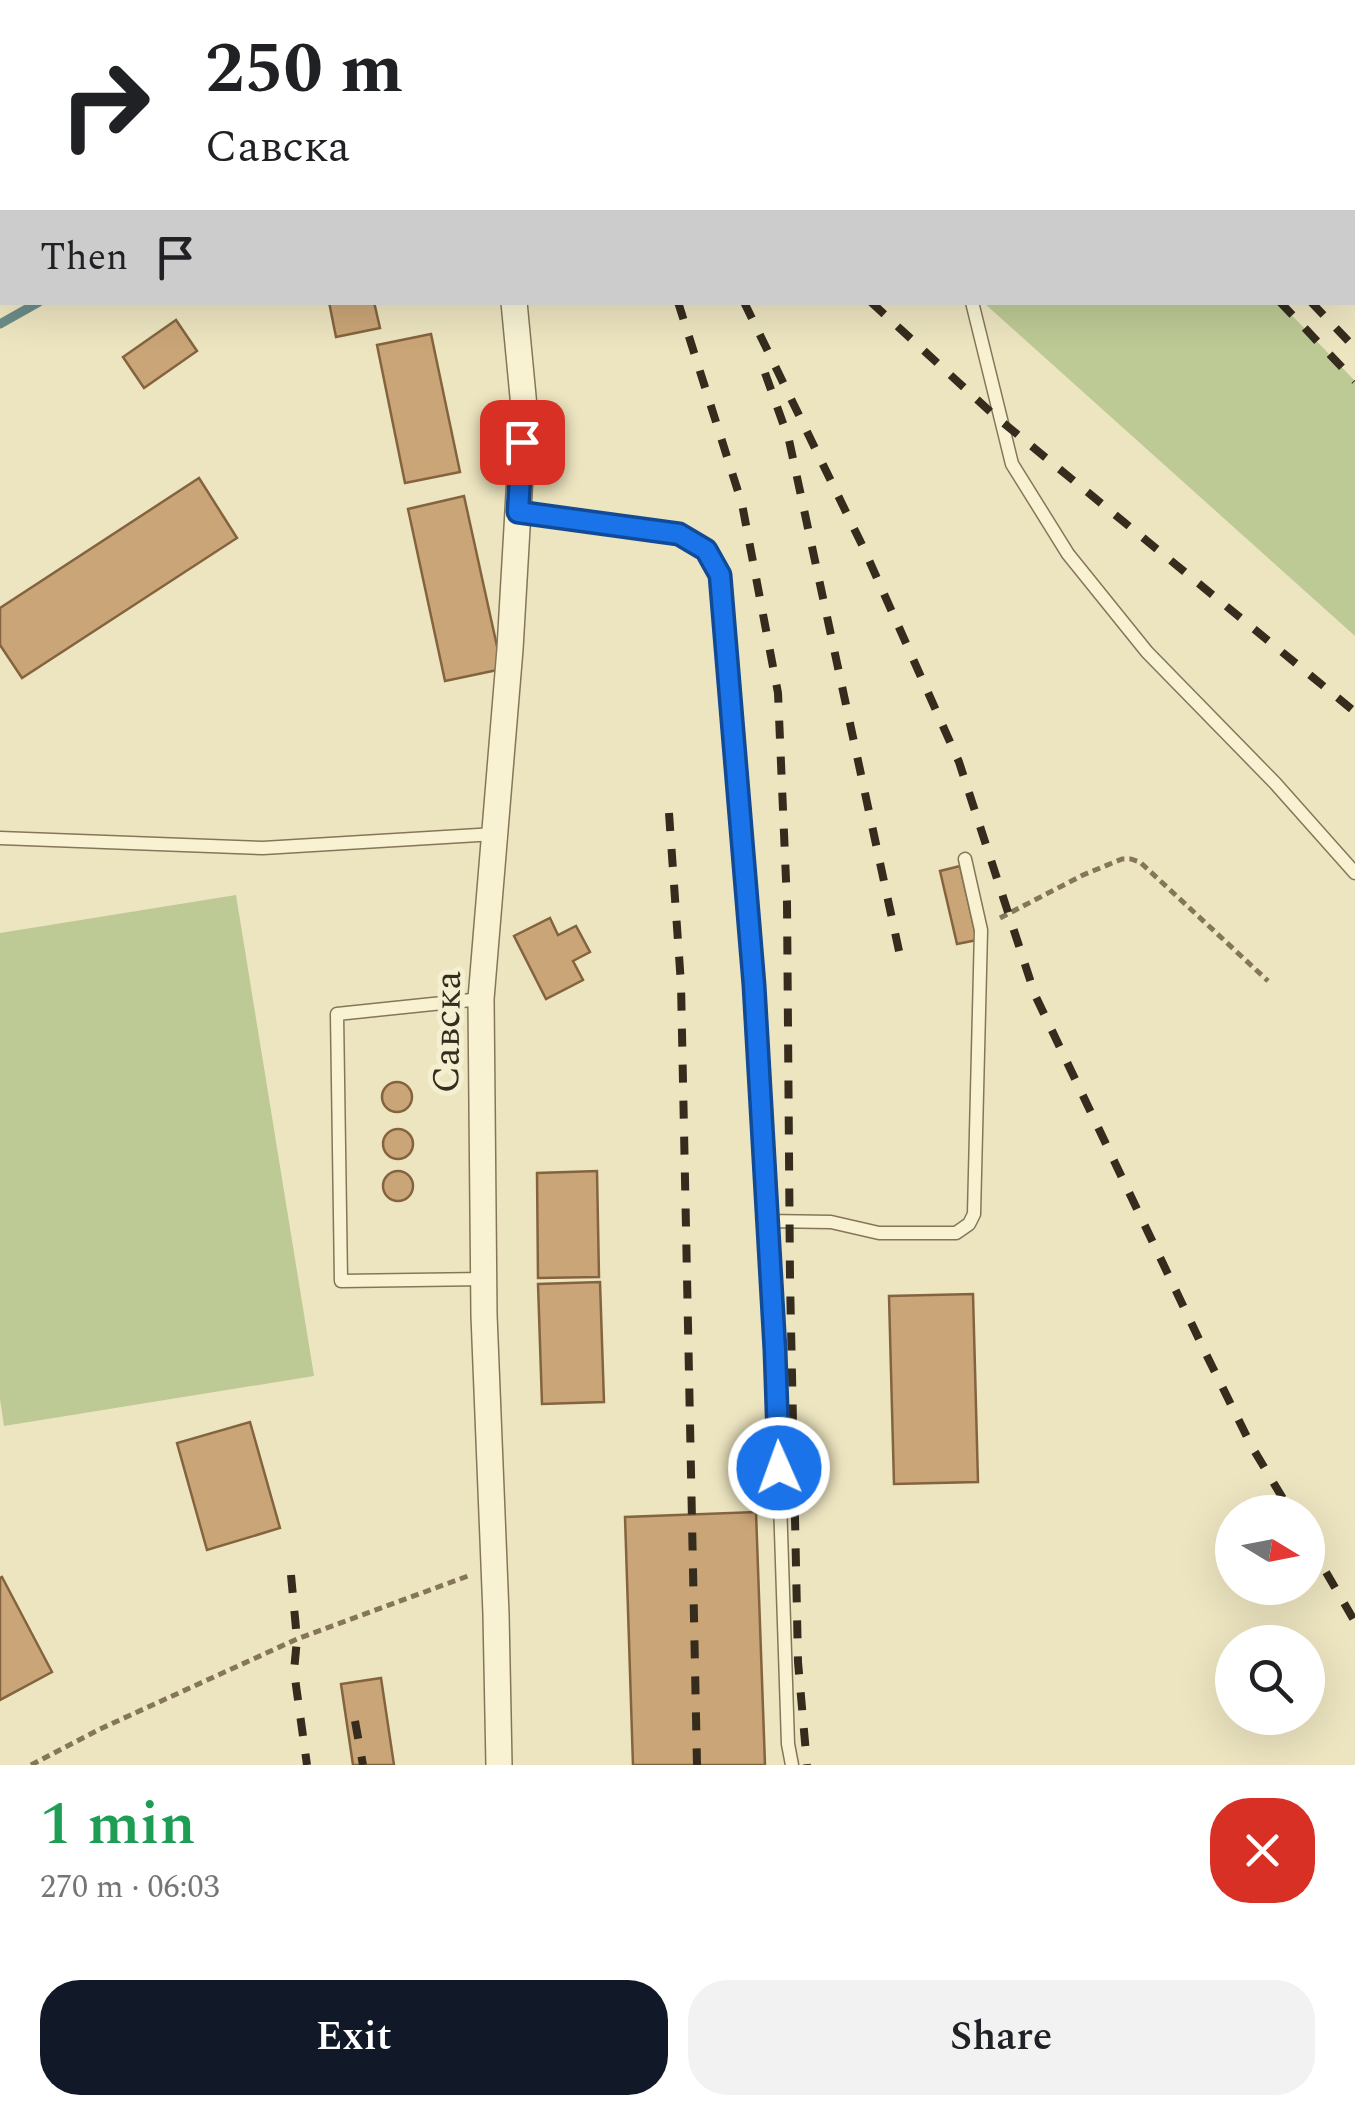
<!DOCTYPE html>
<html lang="en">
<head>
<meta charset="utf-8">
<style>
  :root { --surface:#fff; --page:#f2f2f2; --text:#202124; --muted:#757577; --accent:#111827 }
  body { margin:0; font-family:Spectral,serif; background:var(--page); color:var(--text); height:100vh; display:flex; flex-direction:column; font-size:38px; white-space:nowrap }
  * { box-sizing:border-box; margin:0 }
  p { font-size:32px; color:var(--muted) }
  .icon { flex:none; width:55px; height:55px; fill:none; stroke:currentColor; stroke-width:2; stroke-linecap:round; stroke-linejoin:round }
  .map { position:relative; height:1765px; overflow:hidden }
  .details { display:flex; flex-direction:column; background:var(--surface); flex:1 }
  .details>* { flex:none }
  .banner { position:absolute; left:0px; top:0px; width:1355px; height:305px; box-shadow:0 10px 40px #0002; background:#fff; color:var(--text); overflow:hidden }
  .needle { width:65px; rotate:100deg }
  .buttons { position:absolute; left:1215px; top:1495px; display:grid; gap:20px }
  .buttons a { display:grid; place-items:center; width:110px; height:110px; border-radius:50%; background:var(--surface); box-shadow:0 10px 40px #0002; font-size:50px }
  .pin { position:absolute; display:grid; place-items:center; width:85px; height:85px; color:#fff; margin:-42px; border-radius:20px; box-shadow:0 5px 15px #0006 }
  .me { position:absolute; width:110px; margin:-55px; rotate:358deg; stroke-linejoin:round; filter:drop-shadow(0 0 8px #0008) }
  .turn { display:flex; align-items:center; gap:35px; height:210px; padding:0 40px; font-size:45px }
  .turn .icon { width:130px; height:130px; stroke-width:2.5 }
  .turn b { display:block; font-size:70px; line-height:85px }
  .then { display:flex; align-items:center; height:95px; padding:0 40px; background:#0003; gap:20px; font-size:38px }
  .round { display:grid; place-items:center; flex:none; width:105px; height:105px; border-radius:40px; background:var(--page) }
  .head { display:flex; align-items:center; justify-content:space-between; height:170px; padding:0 40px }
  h1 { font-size:60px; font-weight:600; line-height:75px; color:#1e9e55 }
  .button { display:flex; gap:20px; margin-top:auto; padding:20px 40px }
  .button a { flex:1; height:115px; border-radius:40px; background:var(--accent); color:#fff; font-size:40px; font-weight:600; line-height:115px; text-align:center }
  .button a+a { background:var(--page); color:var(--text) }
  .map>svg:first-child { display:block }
  .farmland { fill:#e2e1ae }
  .green { fill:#bdca95 }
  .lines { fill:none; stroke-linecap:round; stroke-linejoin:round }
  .stream { stroke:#6b8c88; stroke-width:9 }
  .canal { stroke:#a3bfba; stroke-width:32 }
  .building { fill:#caa577; stroke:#84643f; stroke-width:2.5 }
  .lane-casing { stroke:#857659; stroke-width:15 }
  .street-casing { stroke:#857659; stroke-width:28 }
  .path { stroke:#857659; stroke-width:5; stroke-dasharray:8 5; stroke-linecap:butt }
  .lane { stroke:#f8f2d3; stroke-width:12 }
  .street { stroke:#f8f2d3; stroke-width:25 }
  .rail { stroke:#352c1d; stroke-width:8; stroke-dasharray:18 18; stroke-linecap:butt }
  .route-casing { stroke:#114b97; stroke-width:25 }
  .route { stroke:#1a73e8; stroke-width:18 }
  .labels { text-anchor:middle; stroke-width:10; stroke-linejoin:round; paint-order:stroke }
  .street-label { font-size:38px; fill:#352c1d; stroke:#f4efd0 }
</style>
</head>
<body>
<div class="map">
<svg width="1355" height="1765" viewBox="0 0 1355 1765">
  <rect width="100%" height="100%" fill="#ede5c0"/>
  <path class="farmland" d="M0,0H154L155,2H2V273L0,275Z"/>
  <path class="green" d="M734,0H1004L1006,2H735Z
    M1094,0H1355V277L1352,274V2H1096Z
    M984,303H1280L1355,381V636Z
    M236,895L314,1376L4,1426L0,1399V933Z"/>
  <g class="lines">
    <path class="stream" d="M0,324L39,302"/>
    <path class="canal" d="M1184,0L1186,2
      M1352,207L1355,210"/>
  </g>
  <path class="building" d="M329,302H374L380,328L336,337Z
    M176,320L197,351L144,388L123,357Z
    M431,334L460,472L405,483L377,345Z
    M199,478L237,538L22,678L0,645V608Z
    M464,496L502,669L445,681L408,509Z
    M960,866L977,940L957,944L940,871Z
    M550,918L558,935L576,926L590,952L573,961L583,980L546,999L514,936Z
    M382 1097a15 15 0 1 1 30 0a15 15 0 1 1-30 0Z
    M383 1144a15 15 0 1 1 30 0a15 15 0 1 1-30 0Z
    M597,1171L599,1277L538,1278L537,1173Z
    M383 1186a15 15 0 1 1 30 0a15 15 0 1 1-30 0Z
    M600,1282L604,1402L542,1404L538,1284Z
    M973,1294L978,1482L894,1484L889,1296Z
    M250,1422L280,1528L207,1550L177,1443Z
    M756,1512L765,1765H633L625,1517Z
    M2,1577L52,1672L0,1700V1578Z
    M381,1678L394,1765H353L341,1684Z"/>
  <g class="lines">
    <defs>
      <path id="lane" d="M867,0L868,2
        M972,302L1012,464L1068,554L1147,652L1275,783L1355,873
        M518,512L679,534L706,550L720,575L754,985L775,1350L788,1744L792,1765
        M0,838L263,848L495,834
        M481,999L337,1014L341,1281L484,1279
        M767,1221L831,1222L879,1233H956L969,1224L974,1214L981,930L965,859"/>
      <path id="street" d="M457,0L458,2
        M499,1765L496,1614L484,1315L481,999L510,649L524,407L514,302"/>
    </defs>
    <use href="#lane" class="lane-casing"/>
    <use href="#street" class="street-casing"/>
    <path class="path" d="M1000,918L1083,875L1122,859H1131L1140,862L1268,981
      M31,1765L100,1729L297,1639L468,1576"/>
    <use href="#lane" class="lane"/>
    <use href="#street" class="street"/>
    <path class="rail" d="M598,0L599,2
      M651,0L652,2
      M999,0L1001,2
      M1029,0L1032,2
      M678,302L742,504L778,693L787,903L790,1279L798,1662L807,1765
      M744,302L864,549L959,762L1035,995L1207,1356L1252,1447L1291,1512
      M871,302L995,416L1355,712
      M1280,302L1355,381
      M1311,302L1355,348
      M765,373L789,440L902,965
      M669,813L681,984L697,1765
      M1308,1541L1355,1622
      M291,1575L297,1639L294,1671L307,1765
      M355,1721L363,1765"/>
  </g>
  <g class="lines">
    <defs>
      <path id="route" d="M522,442L518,512L679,534L706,550L720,575L754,985L775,1350L779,1468"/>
    </defs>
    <use href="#route" class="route-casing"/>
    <use href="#route" class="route"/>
  </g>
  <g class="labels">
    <g class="street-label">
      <text transform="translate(446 1032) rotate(-89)" y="13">Савска</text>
    </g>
  </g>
</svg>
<div class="buttons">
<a><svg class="needle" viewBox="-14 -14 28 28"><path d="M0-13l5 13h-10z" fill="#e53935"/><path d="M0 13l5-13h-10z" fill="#757577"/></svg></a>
<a><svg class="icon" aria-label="search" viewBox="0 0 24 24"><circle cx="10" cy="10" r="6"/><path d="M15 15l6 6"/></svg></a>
</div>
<div class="pin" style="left:522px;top:442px;background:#d93025"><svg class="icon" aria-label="arrive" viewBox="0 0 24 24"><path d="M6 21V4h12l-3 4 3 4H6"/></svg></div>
<svg class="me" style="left:779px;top:1468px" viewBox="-20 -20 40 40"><circle r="17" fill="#1a73e8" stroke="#fff" stroke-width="3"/><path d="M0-11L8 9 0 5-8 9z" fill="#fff"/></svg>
<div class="banner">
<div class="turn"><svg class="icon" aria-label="right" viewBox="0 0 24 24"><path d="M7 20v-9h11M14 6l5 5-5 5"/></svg><div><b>250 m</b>Савска</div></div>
<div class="then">Then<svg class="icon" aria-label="arrive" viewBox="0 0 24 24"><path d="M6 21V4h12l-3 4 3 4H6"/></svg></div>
</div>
</div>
<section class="details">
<div class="head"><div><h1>1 min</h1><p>270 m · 06:03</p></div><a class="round" style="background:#d93025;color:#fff"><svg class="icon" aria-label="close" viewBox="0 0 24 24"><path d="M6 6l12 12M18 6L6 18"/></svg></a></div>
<div class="button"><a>Exit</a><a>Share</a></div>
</section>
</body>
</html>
